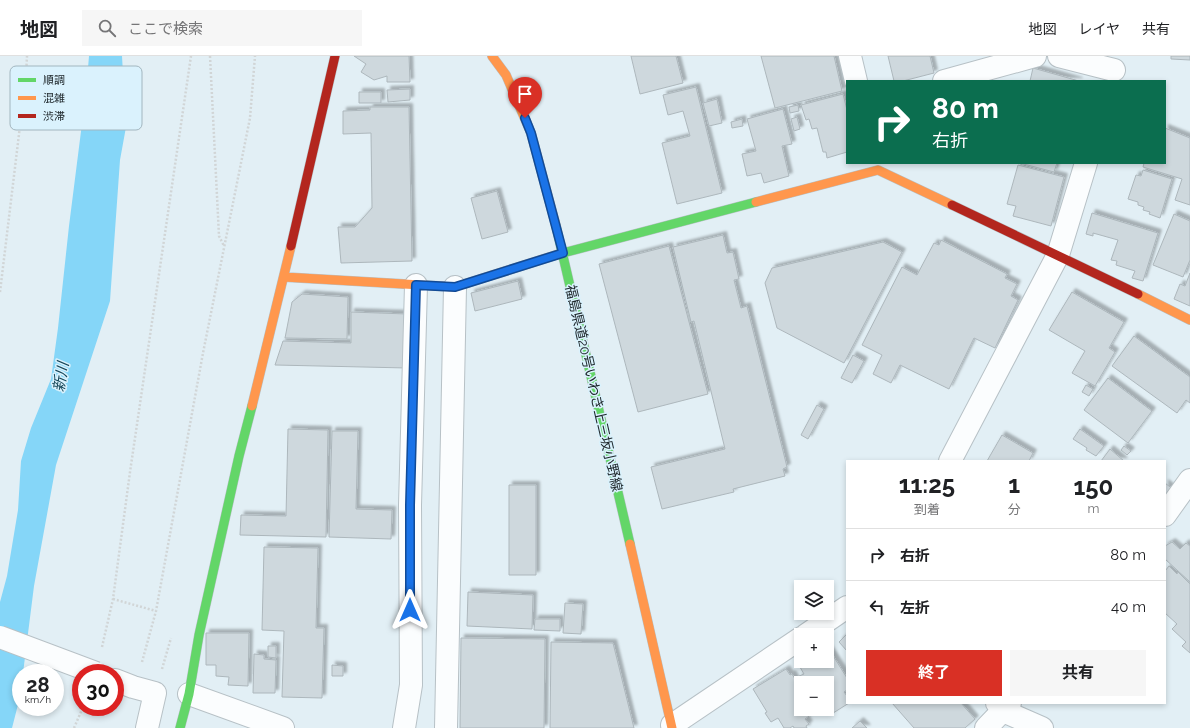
<!DOCTYPE html>
<html lang="ja">
<head>
<meta charset="utf-8">
<style>
  :root { --surface:#fff; --page:#f6f6f6; --text:#202124; --muted:#757577; --line:#e0e0e0; --accent:#d93025 }
  body { margin:0; font-family:Raleway,"Noto Sans JP",sans-serif; background:var(--page); color:var(--text); height:100vh; display:flex; flex-direction:column; font-size:15px; white-space:nowrap }
  * { box-sizing:border-box; margin:0 }
  p { font-size:13px; color:var(--muted) }
  .icon { flex:none; width:22px; height:22px; fill:none; stroke:currentColor; stroke-width:2; stroke-linecap:round; stroke-linejoin:round }
  .map { position:relative; flex:1; overflow:hidden }
  .details { position:absolute; left:846px; top:404px; width:320px; height:244px; display:flex; flex-direction:column; background:var(--surface); border-radius:0px; box-shadow:0 2px 6px #0003 }
  .details>* { flex:none }
  .hud { position:absolute; left:846px; top:24px; width:320px; height:84px; border-radius:0px; box-shadow:0 2px 6px #0003; background:#0b6e4f; color:#fff; overflow:hidden }
  .tools { position:absolute; left:794px; top:524px; display:grid; gap:8px }
  .tools a { display:grid; place-items:center; width:40px; height:40px; border-radius:0px; background:var(--surface); box-shadow:0 2px 6px #0003; font-size:20px }
  .speed { position:absolute; left:12px; top:608px; display:flex; gap:8px; font-size:20px; font-weight:700; text-align:center }
  .speed>* { display:grid; place-content:center; width:52px; height:52px; border-radius:50%; background:var(--surface); box-shadow:0 2px 6px #0003; line-height:1 }
  .speed small { font-size:10px; font-weight:400 }
  .speed .limit { border:6px solid #d22; background:#fff; color:#111 }
  .pin { position:absolute; display:grid; place-items:center; width:34px; height:34px; color:#fff; margin:-41px -17px; border-radius:50% 50% 50% 0; rotate:-45deg; box-shadow:0 0 4px #0007 }
  .pin .icon { rotate:45deg }
  .me { position:absolute; width:44px; margin:-22px; rotate:0deg; stroke-linejoin:round; filter:drop-shadow(0 0 3px #0008) }
  .turn { display:flex; align-items:center; gap:14px; height:84px; padding:0 20px; font-size:18px }
  .turn .icon { width:52px; height:52px; stroke-width:2.5 }
  .turn b { display:block; font-size:28px; line-height:34px }
  .eta { display:flex; justify-content:space-evenly; align-items:center; height:68px; text-align:center }
  .eta b { font-size:24px; font-weight:700; line-height:28px }
  .button { display:flex; gap:8px; margin-top:auto; padding:8px 20px }
  .button a { flex:1; height:46px; border-radius:0px; background:var(--accent); color:#fff; font-size:16px; font-weight:700; line-height:46px; text-align:center }
  .button a+a { background:var(--page); color:var(--text) }
  ul { padding:0; list-style:none }
  li { display:flex; align-items:center; gap:12px; height:52px; padding:0 20px; border-top:1px solid var(--line) }
  li div { flex:1 }
  li b { display:block; font-size:15px }
  li em { font-style:normal }
  header { display:flex; align-items:center; gap:24px; box-sizing:border-box; height:56px; padding:0 20px; background:var(--surface); border-bottom:1px solid var(--line) }
  header strong { font-size:19px }
  nav { display:flex; gap:22px; margin-inline-start:auto; font-size:14px }
  .search { width:280px; height:36px; background:var(--page); display:flex; align-items:center; gap:10px; box-sizing:border-box; padding:0 14px; border-radius:0px; color:var(--muted); font-size:15px }
  .map>svg:first-child { display:block }
  .water { fill:#85d6f8 }
  .building { fill:#ced8dd; stroke:#adb7bc; filter:url(#shadow) }
  .lines { fill:none; stroke-linecap:round; stroke-linejoin:round }
  .street-casing { stroke:#b7c1c6; stroke-width:24 }
  .fast-casing { stroke:#b7c1c6; stroke-width:10 }
  .slow-casing { stroke:#b7c1c6; stroke-width:10 }
  .jam-casing { stroke:#b7c1c6; stroke-width:10 }
  .path { stroke:#d1d5d6; stroke-width:2.5; stroke-dasharray:2 2; stroke-linecap:butt }
  .street { stroke:#fbfdfe; stroke-width:22 }
  .fast { stroke:#63d668; stroke-width:9 }
  .slow { stroke:#ff974d; stroke-width:9 }
  .jam { stroke:#b3261e; stroke-width:9 }
  .street-bridge-casing { stroke:#b7c1c6; stroke-width:24; stroke-linecap:butt }
  .street-bridge { stroke:#fbfdfe; stroke-width:22 }
  .route-casing { stroke:#114b97; stroke-width:10 }
  .route { stroke:#1a73e8; stroke-width:7 }
  .labels { text-anchor:middle; stroke-width:3; stroke-linejoin:round; paint-order:stroke }
  .street-label { font-size:14px; fill:#20292d; stroke:#daf2fd }
  .water-label { font-size:15px; font-style:italic; fill:#164658; stroke:#daf2fd }
  .key { fill:#daf2fd; stroke:#a2b6bf; stroke-width:1 }
  .key-label { font-size:11px; fill:#20292d }
</style>
</head>
<body>
<header>
<strong>地図</strong>
<div class="search"><svg class="icon" aria-label="search" viewBox="0 0 24 24"><circle cx="10" cy="10" r="6"/><path d="M15 15l6 6"/></svg>ここで検索</div>
<nav><a>地図</a><a>レイヤ</a><a>共有</a></nav>
</header>
<div class="map">
<svg width="1190" height="672" viewBox="0 0 1190 672">
  <defs>
    <filter id="shadow"><feDropShadow dx="3.5" dy="-3.5" stdDeviation="1" flood-color="#0004"/></filter>
  </defs>
  <rect width="100%" height="100%" fill="#e2eff5"/>
  <path class="water" d="M89,0H122L126,71L120,104L110,245L56,409L34,530L23,617H21V637L12,672H0V546L7,520L18,454L21,405L31,372L51,323L58,272L69,170L86,36Z"/>
  <path class="building" d="M354,0H409L410,26H387V20L374,24L361,16L366,8Z
    M631,0H676L683,27L640,38Z
    M761,0H834L842,35L775,52Z
    M888,0H930L934,17L903,25H894Z
    M1171,0H1190V4L1171,3Z
    M1033,12L1079,25H1030Z
    M696,31L722,137L677,148L662,87L690,80L683,55L668,59L663,39Z
    M410,33V44L388,46L387,34Z
    M359,36H381V47H359Z
    M843,38L847,54V96L827,102L826,96H823L817,72L812,73L809,63L806,64L801,49Z
    M717,43L722,67L709,70L703,47Z
    M798,49L799,55L790,57L789,51Z
    M370,51H409L412,205L341,207L338,171H355L372,152L371,77L343,78V55L370,54Z
    M783,53L792,88L782,90L789,120L764,127L761,117L747,120L742,98L756,95L747,63Z
    M797,61L800,73L794,75L791,63Z
    M742,63L743,70L732,72L731,66Z
    M1165,72L1190,82V149L1175,144L1182,123L1143,111L1144,107H1165Z
    M1020,107H1057L1054,116Z
    M1018,109L1064,121L1051,170L1013,160L1016,150L1007,148Z
    M1143,114L1172,123L1160,162L1149,158L1150,156L1143,154L1144,151L1138,149V146L1128,143L1136,119L1141,120Z
    M497,135L508,176L482,183L471,142Z
    M1092,157L1158,177L1143,225L1132,222L1135,215L1116,209L1117,205L1111,204L1118,184L1093,177V180L1086,178Z
    M1174,158L1190,165V204L1183,221L1153,209Z
    M723,179L727,197L733,196L739,223L734,224L741,252L747,250L787,411L783,413L785,420L733,433L734,436L662,453L651,411L725,393L694,265L691,266L673,191Z
    M941,184L1007,218L1005,222L1017,228L1011,240L1018,244L995,292L974,282L949,333L900,309L891,327L873,318L882,299L862,289L902,211L917,219L934,187L939,189Z
    M883,186L902,196L844,307L777,272L765,227L772,212Z
    M669,190L708,338L638,356L599,208Z
    M1190,217V250L1174,243L1180,228L1185,230Z
    M518,225L522,243L475,255L471,237Z
    M1072,236L1124,266L1109,292L1115,296L1095,330L1072,317L1085,295L1049,274Z
    M302,238L348,241L347,283L285,282L292,246Z
    M351,256L407,258V312L275,309L283,285L351,287Z
    M1134,280L1190,321V347L1186,344L1177,357L1112,310Z
    M853,299L864,305L852,327L841,322Z
    M1108,322L1152,355L1128,387L1084,354Z
    M1086,329L1093,333L1089,340L1082,336Z
    M817,349L824,353L808,383L801,379Z
    M288,373L328,374L326,481L240,479L241,459L286,460Z
    M1080,373L1104,390L1096,400L1086,394L1087,392L1073,383Z
    M332,375H358L356,453L392,454L391,483L329,481Z
    M1002,379L1033,397L1029,405H987Z
    M1124,390L1131,395L1127,399L1121,394Z
    M1110,393L1124,405H1101Z
    M1165,427L1174,434L1165,445Z
    M509,429H536V519H509Z
    M1172,486L1180,493L1186,487L1190,490V526L1165,503V490Z
    M264,491L318,492L316,572H324L322,642L282,641L284,575L262,574Z
    M1169,510L1177,518L1178,516L1190,528V597L1182,590L1186,586L1172,573L1177,568L1165,557V515Z
    M468,536L533,539L532,573L467,570Z
    M565,547L583,548L581,578L563,577Z
    M535,563H560V575L534,574Z
    M206,577H249L248,630L228,629L229,621L216,620V609H206Z
    M847,578V595L839,586Z
    M461,582L545,583L544,672H460Z
    M551,586L613,587L634,672H550Z
    M268,590H276V602L268,601Z
    M827,590L847,622V634L844,636L847,640V647H849L830,659L826,653H827V627H804L799,620L804,618L797,606L801,604V605H827Z
    M254,598L264,599V603L276,604L275,637H253Z
    M332,609L343,610V620H332Z
    M786,613L790,619L792,618L801,633V653H809L812,658L805,663L809,668L806,670L807,672H794L793,670L790,672H784L778,662L771,666L765,657L767,656L753,633Z
    M892,647H961L975,663L965,672H914Z
    M860,665L867,672H852Z"/>
  <g class="lines">
    <defs>
      <path id="street" d="M850,0L856,25
        M1059,0L1114,14
        M944,25L1035,0
        M950,405L1058,199L1086,107
        M1165,459L1190,424
        M806,579L847,551
        M115,624L133,631L155,637L147,672
        M189,638L283,672
        M997,647L1003,655L1042,672
        M672,669L801,582
        M404,672L411,629L410,449L416,229
        M446,672L455,231
        M986,672L1010,647"/>
      <path id="fast" d="M556,170L630,488
        M559,198L756,146
        M180,672L189,638L199,579L239,400L252,350"/>
      <path id="slow" d="M492,0L506,19L531,77L556,170
        M756,146L878,114L952,149
        M284,221L455,231L559,198
        M1138,238L1190,264
        M252,350L291,190
        M630,488L672,672"/>
      <path id="jam" d="M952,149L1138,238
        M291,190L335,0"/>
    </defs>
    <use href="#street" class="street-casing"/>
    <use href="#fast" class="fast-casing"/>
    <use href="#slow" class="slow-casing"/>
    <use href="#jam" class="jam-casing"/>
    <path class="path" d="M210,0L219,180L224,190
      M0,236L26,20L27,0
      M113,543L156,555
      M102,591L113,543L130,416L191,0
      M142,606L156,555L203,297L250,62L255,0
      M162,613L171,582
      M74,672L83,651"/>
    <use href="#street" class="street"/>
    <use href="#fast" class="fast"/>
    <use href="#slow" class="slow"/>
    <use href="#jam" class="jam"/>
    <defs>
      <path id="street-bridge" d="M0,581L96,617"/>
    </defs>
    <use href="#street-bridge" class="street-bridge-casing"/>
    <use href="#street-bridge" class="street-bridge"/>
  </g>
  <g class="lines">
    <defs>
      <path id="route" d="M410,554V449L416,229L455,231L563,197L531,77L525,62"/>
    </defs>
    <use href="#route" class="route-casing"/>
    <use href="#route" class="route"/>
  </g>
  <g class="labels">
    <g class="street-label">
      <text transform="translate(594 332) rotate(77)" y="5">福島県道20号いわき上三坂小野線</text>
    </g>
    <g class="water-label">
      <text transform="translate(61 321) rotate(-81)" y="5">新川</text>
    </g>
  </g>
  <rect x="10" y="10" width="132" height="64" rx="6" class="key"/>
  <rect x="18" y="22" width="18" height="4" fill="#63d668"/>
  <rect x="18" y="40" width="18" height="4" fill="#ff974d"/>
  <rect x="18" y="58" width="18" height="4" fill="#b3261e"/>
  <g class="key-label">
    <text x="43" y="28">順調</text>
    <text x="43" y="46">混雑</text>
    <text x="43" y="64">渋滞</text>
  </g>
</svg>
<div class="tools">
<a><svg class="icon" aria-label="layers" viewBox="0 0 24 24"><path d="M12 4l9 5-9 5-9-5zM3 14l9 5 9-5"/></svg></a>
<a>+</a>
<a>−</a>
</div>
<div class="speed"><div>28<small>km/h</small></div><div class="limit">30</div></div>
<div class="pin" style="left:525px;top:62px;background:#d93025"><svg class="icon" aria-label="arrive" viewBox="0 0 24 24"><path d="M6 21V4h12l-3 4 3 4H6"/></svg></div>
<svg class="me" style="left:410px;top:554px" viewBox="-20 -20 40 40"><path d="M0-17L14 15 0 8-14 15z" fill="#1a73e8" stroke="#fff" stroke-width="4"/></svg>
<div class="hud">
<div class="turn"><svg class="icon" aria-label="right" viewBox="0 0 24 24"><path d="M7 20v-9h11M14 6l5 5-5 5"/></svg><div><b>80 m</b>右折</div></div>
</div>
<section class="details">
<div class="eta">
<div><b>11:25</b><p>到着</p></div>
<div><b>1</b><p>分</p></div>
<div><b>150</b><p>m</p></div>
</div>
<ul>
<li><svg class="icon" aria-label="right" viewBox="0 0 24 24"><path d="M7 20v-9h11M14 6l5 5-5 5"/></svg><div><b>右折</b></div><em>80 m</em></li>
<li><svg class="icon" aria-label="left" viewBox="0 0 24 24"><path d="M17 20v-9H6M10 6l-5 5 5 5"/></svg><div><b>左折</b></div><em>40 m</em></li>
</ul>
<div class="button"><a>終了</a><a>共有</a></div>
</section>
</div>
</body>
</html>
